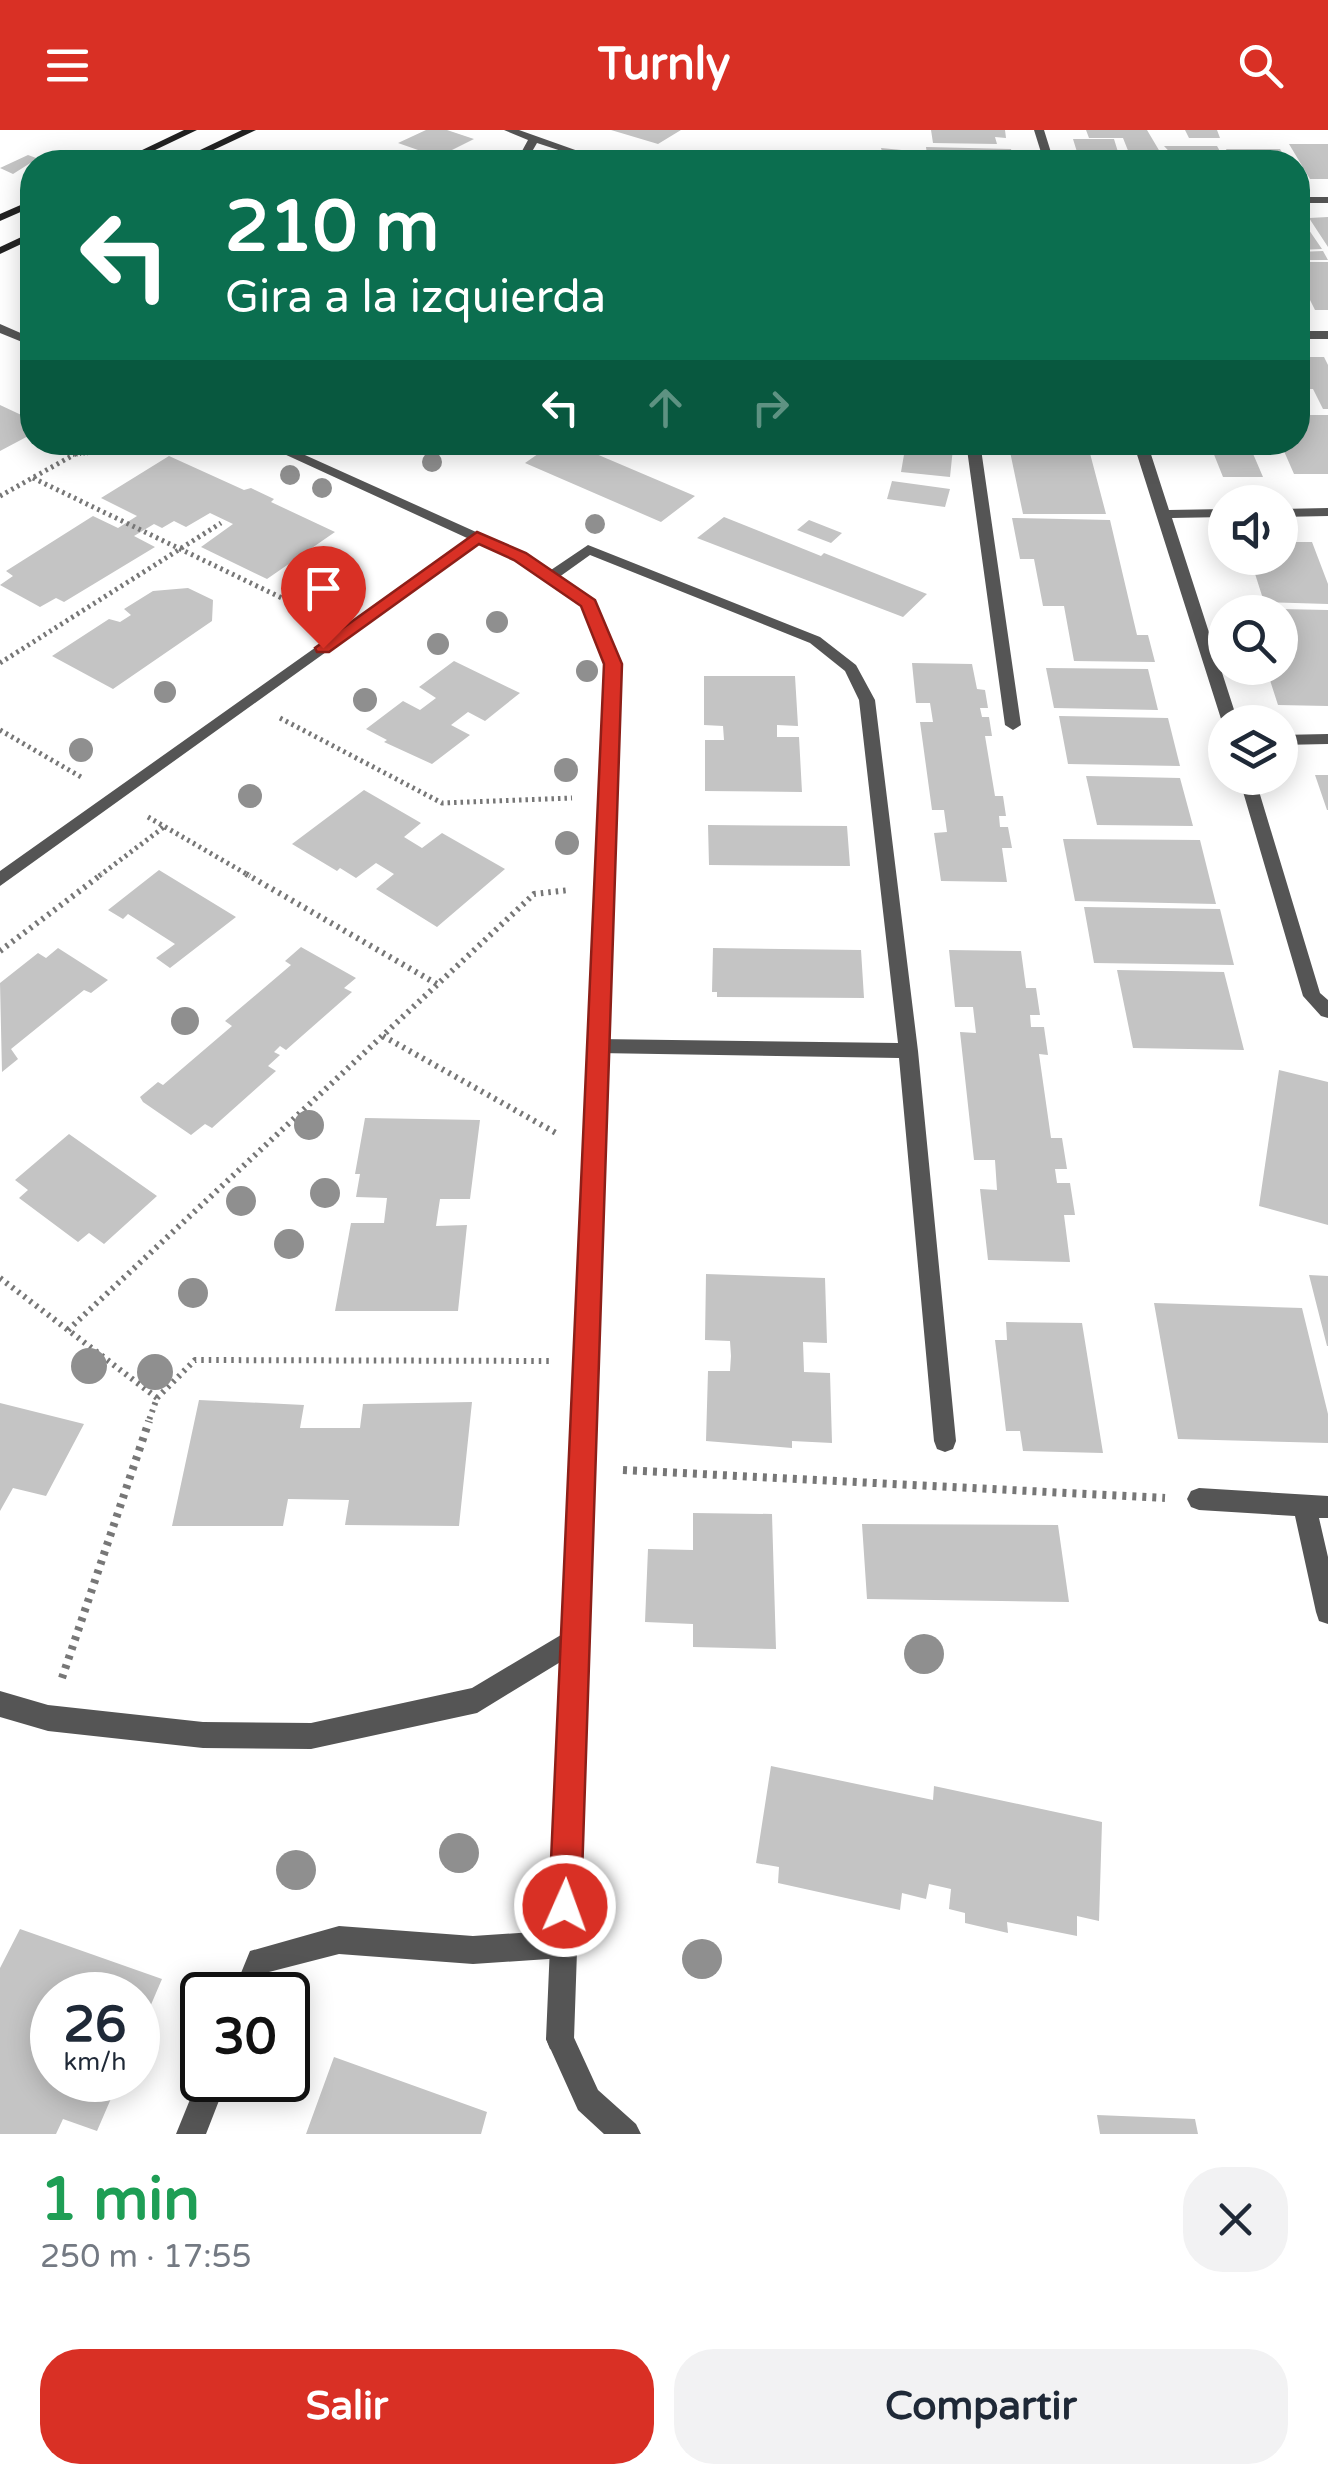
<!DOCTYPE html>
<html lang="es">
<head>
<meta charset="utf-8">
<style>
  :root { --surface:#fff; --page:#f2f2f3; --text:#1f2937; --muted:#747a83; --accent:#d93025 }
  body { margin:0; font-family:"Varela Round",sans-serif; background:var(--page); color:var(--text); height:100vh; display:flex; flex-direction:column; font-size:38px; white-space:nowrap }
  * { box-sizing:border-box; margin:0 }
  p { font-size:32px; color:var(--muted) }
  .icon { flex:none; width:55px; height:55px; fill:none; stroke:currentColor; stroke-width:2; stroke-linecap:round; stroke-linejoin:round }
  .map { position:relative; height:2004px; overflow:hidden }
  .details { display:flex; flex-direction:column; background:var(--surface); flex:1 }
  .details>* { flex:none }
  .guide { position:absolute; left:20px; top:20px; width:1290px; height:305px; border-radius:40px; box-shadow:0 5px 25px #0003; background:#0b6e4f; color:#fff; overflow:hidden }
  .tools { position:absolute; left:1208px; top:355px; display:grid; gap:20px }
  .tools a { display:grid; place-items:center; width:90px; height:90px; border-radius:50%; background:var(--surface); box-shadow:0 5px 25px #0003; font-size:50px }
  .speed { position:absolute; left:30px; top:1842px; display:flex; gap:20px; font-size:50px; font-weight:700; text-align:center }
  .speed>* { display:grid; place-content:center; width:130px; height:130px; border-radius:50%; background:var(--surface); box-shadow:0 5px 25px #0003; line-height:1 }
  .speed small { font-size:25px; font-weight:400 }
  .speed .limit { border:5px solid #111; border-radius:15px; background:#fff; color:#111 }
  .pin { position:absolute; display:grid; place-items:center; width:85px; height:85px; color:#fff; margin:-102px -42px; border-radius:50% 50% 50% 0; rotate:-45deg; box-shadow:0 0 10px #0007 }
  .pin .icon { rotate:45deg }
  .me { position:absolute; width:110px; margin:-55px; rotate:2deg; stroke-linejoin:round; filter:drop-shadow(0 0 8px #0008) }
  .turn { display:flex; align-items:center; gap:35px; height:210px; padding:0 40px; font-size:45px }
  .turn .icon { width:130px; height:130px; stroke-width:2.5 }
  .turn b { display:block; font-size:70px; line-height:85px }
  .lanes { display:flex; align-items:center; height:95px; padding:0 40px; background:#0003; justify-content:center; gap:50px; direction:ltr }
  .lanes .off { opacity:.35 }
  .round { display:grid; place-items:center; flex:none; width:105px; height:105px; border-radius:40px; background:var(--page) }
  .summary { display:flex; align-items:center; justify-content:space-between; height:170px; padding:0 40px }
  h1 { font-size:60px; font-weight:800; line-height:75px; color:#1e9e55 }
  .button { display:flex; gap:20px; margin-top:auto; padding:20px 40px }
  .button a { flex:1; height:115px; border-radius:40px; background:var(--accent); color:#fff; font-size:40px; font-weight:800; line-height:115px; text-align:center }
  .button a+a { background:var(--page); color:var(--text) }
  header { display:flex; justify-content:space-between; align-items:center; height:130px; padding:0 40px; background:var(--accent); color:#fff; font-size:45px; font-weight:800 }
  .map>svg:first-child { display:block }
  .building { fill:#c4c4c4 }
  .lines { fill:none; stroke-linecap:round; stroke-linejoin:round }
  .path-far3 { stroke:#777; stroke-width:4; stroke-dasharray:1 2.5; stroke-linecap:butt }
  .path-far2 { stroke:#777; stroke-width:5; stroke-dasharray:2.5 4; stroke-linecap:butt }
  .path-far1 { stroke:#777; stroke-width:6; stroke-dasharray:2.5 5; stroke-linecap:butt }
  .path { stroke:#777; stroke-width:8; stroke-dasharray:4 6; stroke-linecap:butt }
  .service { fill:#555; fill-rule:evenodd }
  .minor { fill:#555; fill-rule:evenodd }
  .secondary { fill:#222; fill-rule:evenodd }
  .tree { fill:#8f8f8f }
  .route { fill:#d93025; stroke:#8d1f18; stroke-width:2.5 }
</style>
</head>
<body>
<header><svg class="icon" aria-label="menu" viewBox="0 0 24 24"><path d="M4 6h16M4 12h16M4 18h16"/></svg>Turnly<svg class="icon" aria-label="search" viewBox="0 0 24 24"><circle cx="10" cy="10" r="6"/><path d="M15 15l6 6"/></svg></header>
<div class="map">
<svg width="1328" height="2004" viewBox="0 0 1328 2004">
  <rect width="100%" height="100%" fill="#fff"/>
  <path class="building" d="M426,0H447L474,9L438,27L398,13Z
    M611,0H681L658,14Z
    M931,0H1005L1006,8L995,7L997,14L933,13Z
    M1086,0H1147L1166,32H1111L1107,24L1129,23L1123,8H1089Z
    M1185,0H1217L1220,8H1189Z
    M1073,9H1114L1118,22H1077Z
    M1289,14H1328V49H1310Z
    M1164,16H1217L1226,32H1179Z
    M926,17L1011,19L1014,32H928Z
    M881,18L912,21L915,32H885Z
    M1226,19H1280L1288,32H1233Z
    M28,25L47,32H32L13,44L0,38Z
    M1298,84L1322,119L1298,120Z
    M1328,87V117L1309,88Z
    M1323,121L1328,130H1298V122Z
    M1298,132H1328V180H1315L1303,156L1299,155Z
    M1298,227H1324L1328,235V279H1323L1313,259H1298Z
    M0,275L32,290V304L0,321Z
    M1298,285H1328V344H1294L1280,312H1298Z
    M555,312H568L695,366L661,392L525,333Z
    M1008,312H1087L1106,384H1023Z
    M1209,312H1248L1263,347H1223Z
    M906,313L953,318L950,347L901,342Z
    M169,326L244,360L251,358L274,369L271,372L335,402L267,449L201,417L233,394L210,383L186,397L174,391L162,398L154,394L134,406L155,417L64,472L56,468L40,477L0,455L13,446L6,441L93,386L118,398L137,386L101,368Z
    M892,351L950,359L945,377L887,369Z
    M724,387L821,426L824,423L927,464L903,487L697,408Z
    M1012,388L1110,390L1137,505H1148L1155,532L1074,531L1064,476H1043L1034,429H1020Z
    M809,390L842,403L831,413L797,400Z
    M1280,412H1312L1328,454V474L1264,472L1250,428H1280Z
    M188,458L213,470L212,491L113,559L52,526L109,489L120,492L131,485L124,479L153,461Z
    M1280,479L1328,480V576L1278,575L1266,538H1280Z
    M454,531L520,563L485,591L468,582L451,595L470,605L432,634L384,612L387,610L366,599L403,571L420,580L436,568L419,557Z
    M912,533L972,534L977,559L985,560L988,578H980L982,587H989L992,606H985L995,666H1003L1006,686H999L1000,697H1008L1012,718H1002L1007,752L941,751L934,703L947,702L944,680H932L920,592H933L930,573H916Z
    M1046,538L1148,539L1158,580L1054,578Z
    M704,546H795L798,596L777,595V607H799L802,662L705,661V610H724L723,596L704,595Z
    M1059,586L1168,588L1180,636L1068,634Z
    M1315,645H1328V680H1327Z
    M1086,646L1180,648L1193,696L1097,695Z
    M364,660L421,693L404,707L422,718L442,703L505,739L437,797L376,759L394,744L376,733L356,748L340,738L337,741L292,714Z
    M708,695L847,696L850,736L709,735Z
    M1063,709L1200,710L1216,774L1075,771Z
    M159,740L236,787L170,838L156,828L175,814L128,784L123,789L108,780Z
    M1084,777L1220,779L1234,835L1094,833Z
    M301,817L356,848L344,858L352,862L286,920L280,916L274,922L280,925L268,936L276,941L212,998L205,994L191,1005L143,972L140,967L158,952L163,955L232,896L225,891L291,835L285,831Z
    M58,818L108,850L91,863L84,860L11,919L18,929L2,942L0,853L38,823L46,828Z
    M713,818L861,820L864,868L717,867V862H712Z
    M949,820L1021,821L1026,858H1036L1040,885H1030L1031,897H1044L1048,925L1039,924L1051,1008H1062L1067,1039H1055L1057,1053H1070L1075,1085H1064L1070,1132L988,1130L980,1059L997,1060L995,1030H974L960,902L976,903L973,877H955Z
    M1117,840L1224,842L1244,920L1133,918Z
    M1279,940L1328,952V1095L1259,1076Z
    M365,988L480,990L470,1069H440L438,1082L436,1096L467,1095L458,1181H335L351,1093H384L387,1068L356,1067L360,1044H355Z
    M69,1004L157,1066L104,1114L89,1103L78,1112L19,1068L28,1060L15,1050Z
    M706,1144L825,1148L827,1213L803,1212L804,1242L830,1243L832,1313L792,1311V1318L706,1311L708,1241H730L731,1226L730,1211L705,1210Z
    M1309,1145L1328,1146V1216H1327Z
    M1154,1173L1302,1178L1328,1284V1313L1178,1309Z
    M1006,1192L1082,1193L1103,1323L1023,1321L1020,1301H1006L995,1210H1007Z
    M199,1270L304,1275L300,1298H360L363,1274L472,1272L459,1396L345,1395L349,1370L288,1369L283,1396H172Z
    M0,1273L84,1294L46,1366L13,1358L0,1381Z
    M693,1383L772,1384L776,1519L693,1517V1494L645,1492L648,1419L693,1420Z
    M862,1394L1058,1395L1069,1472L867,1469Z
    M771,1636L933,1670L934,1656L1102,1692L1099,1791L1077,1786V1806L1007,1792L1008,1803L965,1793V1783L949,1779L951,1759L929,1754L926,1769L902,1763L900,1780L778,1753L779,1737L756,1733Z
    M20,1799L162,1849L138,1905V1865H52V1950H119L97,2001L63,1989L56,2004H0V1838Z
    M334,1927L487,1982L481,2004H306Z
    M1097,1985L1195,1989L1198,2004H1100Z"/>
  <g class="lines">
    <path class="path-far3" d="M73,325L178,312"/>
    <path class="path-far2" d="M33,348L315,484
      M0,366L77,323
      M0,533L221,393
      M280,588L442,673L572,668
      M0,600L81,647
      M148,687L250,746
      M99,746L164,697"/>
    <path class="path-far1" d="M246,744L437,854
      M0,821L102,744
      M383,906L556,1003
      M0,1148L157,1268L148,1293
      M68,1200L534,764L569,760
      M157,1268L195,1230L550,1231"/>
    <path class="path" d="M623,1340L1165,1368
      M62,1548L149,1291"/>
    <path class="service" d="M477,403L484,407L482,410L0,756V741Z
      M588,415L820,507L856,535L875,570L918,921L956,1311L953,1319L945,1322L937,1319L934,1311L899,928L598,923L588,916L598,909L898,913L859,570L845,541L810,513L590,425L555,450H545V444Z
      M576,1496L585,1499L588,1508L585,1517L477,1583L311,1619L203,1618L48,1601L0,1587V1561L48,1575L203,1592L311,1593L472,1558Z
      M339,1796L473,1806L563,1800L573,1804L577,1814L573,1824L563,1828L473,1834L339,1824L269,1842L260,1865H232L250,1821Z
      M560,1895L570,1899L598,1960L636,1994L641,2004H604L578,1980L546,1909L550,1899Z
      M202,1940V1950H227L206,2004H176Z"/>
    <path class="minor" d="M504,0H519L609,32H595L537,13L526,32H516L528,10Z
      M1034,0H1044L1054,32H1044Z
      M1298,67H1328V73H1298Z
      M0,194L32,208V216L0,203Z
      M1298,201H1328V209H1298Z
      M258,312H276L525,424L594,470L621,535L574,1909L570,1919L560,1923L550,1919L546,1909L605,535L582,475L515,430Z
      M966,312H980L1021,595L1013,600L1005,595Z
      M1133,312H1147L1169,380L1225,379V387L1172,388L1238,592H1225V596L1222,592Z
      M1328,378V386L1280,387V379Z
      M1328,604V614L1280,615V605Z
      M1239,648H1255L1320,863L1328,870V888L1321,886L1303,866Z
      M1199,1358L1328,1366V1388H1319L1328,1427V1494L1319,1491L1316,1482L1295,1386L1199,1380L1191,1377L1187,1369L1191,1361Z"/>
    <path class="secondary" d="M184,0H197L130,32H117Z
      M242,0H256L188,32H175Z
      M32,70V77L0,91V84Z
      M32,102V109L0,124V117Z"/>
  </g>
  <g class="tree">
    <circle cx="432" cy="332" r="10"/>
    <circle cx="290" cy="345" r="10"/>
    <circle cx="322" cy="358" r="10"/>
    <circle cx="595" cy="394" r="10"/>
    <circle cx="497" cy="492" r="11"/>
    <circle cx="438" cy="514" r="11"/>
    <circle cx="587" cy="541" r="11"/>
    <circle cx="165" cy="562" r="11"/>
    <circle cx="365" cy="570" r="12"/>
    <circle cx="81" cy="620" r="12"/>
    <circle cx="566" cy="640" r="12"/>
    <circle cx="250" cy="666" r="12"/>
    <circle cx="567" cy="713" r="12"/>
    <circle cx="185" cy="891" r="14"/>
    <circle cx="309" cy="995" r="15"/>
    <circle cx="325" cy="1063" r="15"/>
    <circle cx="241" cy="1071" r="15"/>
    <circle cx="289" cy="1114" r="15"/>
    <circle cx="193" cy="1163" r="15"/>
    <circle cx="89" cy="1236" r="18"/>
    <circle cx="155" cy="1242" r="18"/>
    <circle cx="924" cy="1524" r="20"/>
    <circle cx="459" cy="1723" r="20"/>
    <circle cx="296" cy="1740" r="20"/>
    <circle cx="702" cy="1829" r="20"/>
  </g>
  <path class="route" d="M477,402L526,423L595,470L622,534L581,1776L576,1787L565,1791L554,1787L549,1776L604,534L581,476L514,430L479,414L329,522H317L315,518Z"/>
</svg>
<div class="tools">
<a><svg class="icon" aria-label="sound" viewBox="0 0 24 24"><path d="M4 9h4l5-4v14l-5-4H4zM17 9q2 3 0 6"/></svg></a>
<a><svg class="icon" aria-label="search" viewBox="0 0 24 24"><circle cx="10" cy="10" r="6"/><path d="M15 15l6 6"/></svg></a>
<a><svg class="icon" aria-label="layers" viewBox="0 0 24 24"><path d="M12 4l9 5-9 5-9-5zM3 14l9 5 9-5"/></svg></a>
</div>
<div class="speed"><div>26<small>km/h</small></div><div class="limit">30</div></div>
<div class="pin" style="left:323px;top:518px;background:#d93025"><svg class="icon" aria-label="arrive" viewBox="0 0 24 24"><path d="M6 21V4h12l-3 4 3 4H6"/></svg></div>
<svg class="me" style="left:565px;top:1776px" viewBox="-20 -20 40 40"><circle r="17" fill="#d93025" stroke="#fff" stroke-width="3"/><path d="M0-11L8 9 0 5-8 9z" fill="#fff"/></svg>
<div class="guide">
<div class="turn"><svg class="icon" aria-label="left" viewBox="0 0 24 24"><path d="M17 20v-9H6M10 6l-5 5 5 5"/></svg><div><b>210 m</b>Gira a la izquierda</div></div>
<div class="lanes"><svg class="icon" aria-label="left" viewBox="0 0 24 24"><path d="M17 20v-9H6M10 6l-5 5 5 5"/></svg><svg class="icon off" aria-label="ahead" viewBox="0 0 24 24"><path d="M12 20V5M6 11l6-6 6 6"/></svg><svg class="icon off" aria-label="right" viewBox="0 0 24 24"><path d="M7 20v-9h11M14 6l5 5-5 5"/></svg></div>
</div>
</div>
<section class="details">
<div class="summary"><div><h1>1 min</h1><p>250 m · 17:55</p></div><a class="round"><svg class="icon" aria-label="close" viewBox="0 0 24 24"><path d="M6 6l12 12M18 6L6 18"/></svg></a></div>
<div class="button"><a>Salir</a><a>Compartir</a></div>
</section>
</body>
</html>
